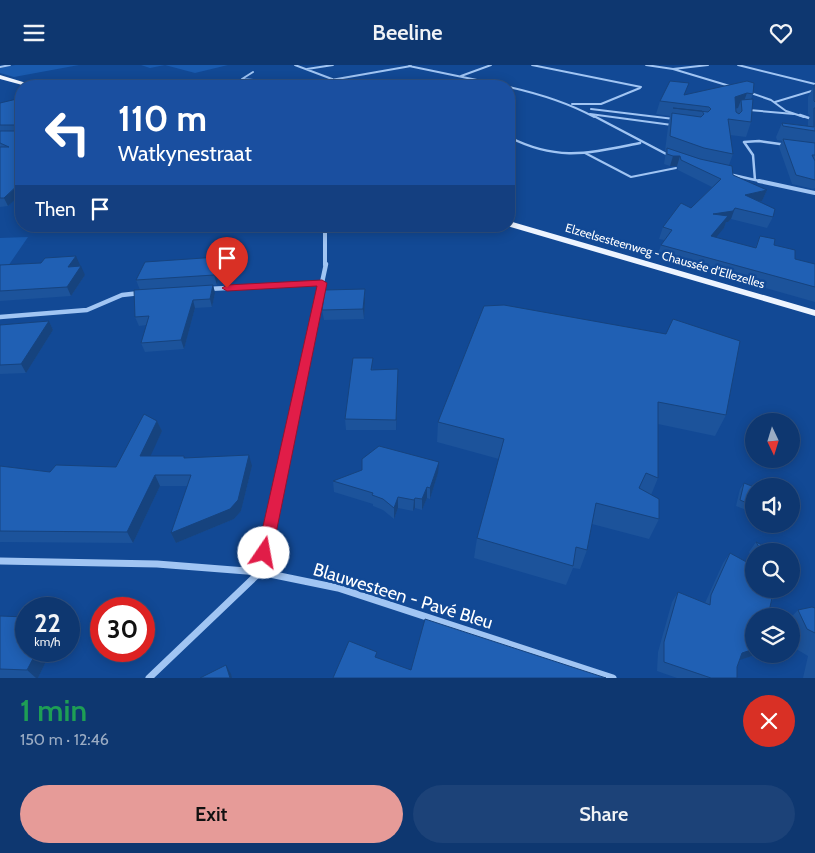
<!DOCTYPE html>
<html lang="en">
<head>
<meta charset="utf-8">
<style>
  :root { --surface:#0e3770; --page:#1c4278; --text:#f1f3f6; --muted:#9bacc3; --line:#2e5183; --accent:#e69b98 }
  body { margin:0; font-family:Cabin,sans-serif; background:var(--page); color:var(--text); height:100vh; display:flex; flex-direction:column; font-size:19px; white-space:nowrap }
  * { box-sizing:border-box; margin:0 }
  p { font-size:16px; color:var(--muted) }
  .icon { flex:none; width:28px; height:28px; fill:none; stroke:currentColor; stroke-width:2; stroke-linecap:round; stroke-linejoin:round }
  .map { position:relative; height:613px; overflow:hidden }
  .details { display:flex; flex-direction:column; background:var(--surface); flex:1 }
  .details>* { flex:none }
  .banner { position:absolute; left:15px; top:15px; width:500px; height:152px; border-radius:20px; box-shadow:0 2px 12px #0003,0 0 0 1px var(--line); background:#1a4fa0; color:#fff; overflow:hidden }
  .needle { width:32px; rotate:176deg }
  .controls { position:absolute; left:745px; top:348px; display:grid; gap:10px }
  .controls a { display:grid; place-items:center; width:55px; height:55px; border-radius:50%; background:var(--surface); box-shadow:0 2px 12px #0003,0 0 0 1px var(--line); font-size:25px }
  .speed { position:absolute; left:15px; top:532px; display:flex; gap:10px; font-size:25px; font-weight:700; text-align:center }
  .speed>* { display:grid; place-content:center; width:65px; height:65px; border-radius:50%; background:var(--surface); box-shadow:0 2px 12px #0003,0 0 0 1px var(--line); line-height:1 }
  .speed small { font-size:12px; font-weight:400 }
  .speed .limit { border:8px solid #d22; background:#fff; color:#111 }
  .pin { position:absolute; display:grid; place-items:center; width:42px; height:42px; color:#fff; margin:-51px -21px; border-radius:50% 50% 50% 0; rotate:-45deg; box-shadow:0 0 5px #0007 }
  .pin .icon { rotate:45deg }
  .me { position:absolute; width:55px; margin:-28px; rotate:12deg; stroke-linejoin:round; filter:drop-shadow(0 0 4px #0008) }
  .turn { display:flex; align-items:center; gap:18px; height:105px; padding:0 20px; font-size:22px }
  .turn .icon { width:65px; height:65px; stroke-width:2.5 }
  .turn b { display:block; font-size:35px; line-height:42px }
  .then { display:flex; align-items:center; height:48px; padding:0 20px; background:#0003; gap:10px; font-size:19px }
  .round { display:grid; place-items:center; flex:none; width:52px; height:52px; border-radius:26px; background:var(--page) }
  .summary { display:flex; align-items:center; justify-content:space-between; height:85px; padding:0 20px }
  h1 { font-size:30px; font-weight:600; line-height:38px; color:#1e9e55 }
  .cta { display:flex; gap:10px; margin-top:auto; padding:10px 20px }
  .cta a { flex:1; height:58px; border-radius:30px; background:var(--accent); color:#111; font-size:20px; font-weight:600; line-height:58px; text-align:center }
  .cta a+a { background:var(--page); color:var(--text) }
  header { display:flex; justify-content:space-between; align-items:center; height:65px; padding:0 20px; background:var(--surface); font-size:22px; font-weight:600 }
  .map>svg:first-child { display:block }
  .green { fill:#1a5baf }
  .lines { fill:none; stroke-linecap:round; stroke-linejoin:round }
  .lane { stroke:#a1c5f3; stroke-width:2 }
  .street-far5 { stroke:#a1c5f3; stroke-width:2 }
  .street-far4 { stroke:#a1c5f3; stroke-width:2.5 }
  .street-far3 { stroke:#a1c5f3; stroke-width:4 }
  .street-far2 { stroke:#a1c5f3; stroke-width:4.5 }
  .street-far1 { stroke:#a1c5f3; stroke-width:5.5 }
  .street { stroke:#a1c5f3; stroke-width:7 }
  .primary { fill:#edf4ff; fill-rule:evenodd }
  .wall { fill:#1c539b }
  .shaded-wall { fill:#16437e }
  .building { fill:#2060b4; stroke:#16437e }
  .route { fill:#e11d48; stroke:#92132f }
  .labels { text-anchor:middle; stroke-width:5; stroke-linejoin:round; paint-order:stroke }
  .far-street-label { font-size:12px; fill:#fff; stroke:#124995 }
  .near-street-label { font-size:18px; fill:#fff; stroke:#124995 }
</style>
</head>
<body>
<header><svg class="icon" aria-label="menu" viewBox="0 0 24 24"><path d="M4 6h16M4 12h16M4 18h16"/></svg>Beeline<svg class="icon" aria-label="heart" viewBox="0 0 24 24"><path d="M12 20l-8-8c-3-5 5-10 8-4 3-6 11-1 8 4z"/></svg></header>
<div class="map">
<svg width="815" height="613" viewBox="0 0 815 613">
  <rect width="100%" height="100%" fill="#124995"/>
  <path class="green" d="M15,0H79L14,12L0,8V3Z
    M141,0H228L195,8L165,0L150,3Z
    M28,172L4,207H0V173Z"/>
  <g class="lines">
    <path class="lane" d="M591,44L674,54
      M749,45L794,49
      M590,49L672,60
      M585,88L631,112L676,103"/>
    <path class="street-far5" d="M295,0L332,14
      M532,0L641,22
      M646,0L673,4L708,0
      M738,0L815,19
      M409,1L506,21
      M0,2L10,0
      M307,4L333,0
      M673,4L733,22
      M253,7L242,14L285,18L293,21
      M461,11L491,0
      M297,21L411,1
      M509,22C540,29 567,37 594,52
      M748,27L771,35L786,46L804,52
      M775,37L815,25
      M572,39H601L640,23"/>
    <path class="street-far4" d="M592,50L670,91
      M800,50L815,55
      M509,72C558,97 589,88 640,78
      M729,109L764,117
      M755,115L753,90L744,77L759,76L787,80"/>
    <path class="street-far3" d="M759,116L815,128
      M325,161V200"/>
    <path class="street-far2" d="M208,224L322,218
      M0,252L87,245L122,230L140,228
      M303,306L326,199"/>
    <path class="street-far1" d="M274,441L303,305"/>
    <path class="street" d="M0,496L157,499L260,507L338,523L613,613
      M260,507L274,440
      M149,613L260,507"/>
    <path class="primary" d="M0,10L33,20L34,21H26L0,14Z
      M509,156L815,245V251L507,161Z"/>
  </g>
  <path class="wall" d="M747,16L753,29L751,34V57L746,72L730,70L733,89L729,100L733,110L767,125L762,136L759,137L773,152L767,163L731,154L728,157H726L724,163L715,172L755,183L760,171L795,194L815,199V237L657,192L661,180L664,175L659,174L663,162L691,143L712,122L678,105L677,101H670L664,99L666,86H665L668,62L670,51L656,49L660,36Z
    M814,20H815V123L813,124L792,119L779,82L782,76L777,75L776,72L782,58L808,61V56L810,51L808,49V32Z
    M21,33V129L8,141L0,142V38Z
    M0,200H80L79,201L85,210L71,231L0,236Z
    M220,202L217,220H213L215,228L212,242L195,243L184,284L145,287L141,278L147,260L139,261L135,252L140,225L136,215Z
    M365,224V235L364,254L324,255L322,245Z
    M484,241L726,350L715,371L658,359V413L651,430L659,454L649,474L592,459L587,485L580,504L573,503L566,520L474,493L477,473L499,394L437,377L438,357Z
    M49,256L53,265L26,308L0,309V260Z
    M373,303V305L398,314L396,365H346L345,354Z
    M157,356L162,366L150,391L185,393L252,401L241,446L234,454L176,478L171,468L187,421H160L133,478L0,477V401L50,407L116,402Z
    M438,408L430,434L427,433L422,445L415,443L413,446L398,443L394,454L383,445L373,441V439L334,427L333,416Z
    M744,418L754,422V448L736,441L740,424Z
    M756,477L774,486H754V524H781L780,527L771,537L752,591L739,595L737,602V613H677L657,606L658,587L672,537L678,527L705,538L723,498L730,488L749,498L751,492L749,487Z
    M815,543V613H803L808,591L791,581V552L798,545Z
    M0,551L26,586H51L38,613H0Z"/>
  <path class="shaded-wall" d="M747,28L742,41L741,35L738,43L730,45L735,32Z
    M673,91H680L677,101H670Z
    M21,118V129L8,141L4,133Z
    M767,125L762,136L741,141L745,130Z
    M735,143L731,154L728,157H726L724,163L707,183L713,149Z
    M76,191L80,200L73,211L68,202Z
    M218,192L220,202L217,220L214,210Z
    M81,201L85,210L71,231L67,222Z
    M213,220L215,228L212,242L210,234Z
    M365,224V235L364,254L363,244Z
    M193,235L195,243L184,284L181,275Z
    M49,256L53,265L26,308L21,299Z
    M398,304V314L396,365V355Z
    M157,356L162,366L146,401L140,391Z
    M249,390L252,401L241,446L234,454L176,478L171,468Z
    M439,397L438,408L430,434V423Z
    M155,410L160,421L133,478L127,467Z
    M427,422V433L422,445V434Z
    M398,432V443L394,454V443Z
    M415,433V443L413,446L414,435Z
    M754,584V589H755L752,591L734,597L742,588Z
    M37,586H51L38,613H36L27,605Z
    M226,600L231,609L232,613H230Z"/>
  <path class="building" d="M670,16L689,18L684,30L747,16L754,18L753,29L747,28L735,32L736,47L739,49L742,46L741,35L753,34L751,57L728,54L733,89L704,83L670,71L672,48L701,52L704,49L702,46L673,43L708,47L711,44L709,42L660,36Z
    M814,20H815V37L814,36Z
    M21,33V117L4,133H0V82H9L0,78V66H18L21,62L18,60H0V38Z
    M814,43H815V66L783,61L782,58L814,62Z
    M783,74L815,78V90H812L815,96V115L796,110Z
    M667,83L700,94L732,101L733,110L767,125L745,130L775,144L773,152L735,143L733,146L713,149L728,151L711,171L756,183L760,171L775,174L774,180L795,185V194L815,199V222L661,180L672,165L663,162L681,138L691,143L721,114L681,95L680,91H673L667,89Z
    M76,191L68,202L81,201L67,222L0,226V200L41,198L45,193Z
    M218,192L214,210L136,215L145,197Z
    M213,220L210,234L193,235L181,275L141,278L149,251L135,252L134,225Z
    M365,224L363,244L322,245L325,225Z
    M504,240L666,269L673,254L740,276L726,350L658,337V413L646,408L639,423L659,434V454L596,438L587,485L576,482L573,501L477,473L504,374L438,357L484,241Z
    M49,256L21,299L0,300V260Z
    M353,293H373L371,305L398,304L396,355L345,354Z
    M144,349L157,356L140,391H184V393L249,390L238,435L230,444L171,468L191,410H155L127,467L0,466V401L50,407L56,400L116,402Z
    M379,381L439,397L430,423L427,422L422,434L415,433L414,435L398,432L394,443L383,434L372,430L373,428L333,416L362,405V394Z
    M744,418L754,422V441L740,435Z
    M756,477L774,486H757L759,482Z
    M730,488L752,500L754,496V524H774L768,551H754V584L742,588L737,602V613H711L664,597V577L678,527L710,540L711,530Z
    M812,542L815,543V568L807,564L798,545Z
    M0,551L26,552V586H37L27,605L0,604Z
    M425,554L606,613H333L349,576L377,587L375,592L411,605Z
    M226,600L230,613H200Z"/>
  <path class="route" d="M322,215L327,218L272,488L270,493L264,495L259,493L257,488L317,221L227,226L222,223L227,220Z"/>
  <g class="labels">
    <g class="far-street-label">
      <text transform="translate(665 191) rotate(16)" y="4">Elzeelsesteenweg - Chaussée d'Ellezelles</text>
    </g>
    <g class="near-street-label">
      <text transform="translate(403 531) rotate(17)" y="6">Blauwesteen - Pavé Bleu</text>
    </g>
  </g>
</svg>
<div class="controls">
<a><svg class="needle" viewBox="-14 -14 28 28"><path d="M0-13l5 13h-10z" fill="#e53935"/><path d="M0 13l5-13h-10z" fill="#9bacc3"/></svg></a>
<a><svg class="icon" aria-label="sound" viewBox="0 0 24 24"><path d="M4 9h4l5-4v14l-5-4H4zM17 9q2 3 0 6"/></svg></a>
<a><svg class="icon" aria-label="search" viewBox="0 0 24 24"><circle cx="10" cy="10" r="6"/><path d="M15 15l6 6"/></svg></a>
<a><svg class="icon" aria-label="layers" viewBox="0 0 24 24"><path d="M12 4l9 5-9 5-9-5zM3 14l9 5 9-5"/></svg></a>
</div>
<div class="speed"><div>22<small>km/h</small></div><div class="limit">30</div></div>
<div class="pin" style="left:227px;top:223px;background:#d93025"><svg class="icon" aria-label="arrive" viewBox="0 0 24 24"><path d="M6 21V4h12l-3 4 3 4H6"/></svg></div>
<svg class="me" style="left:264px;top:488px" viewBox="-20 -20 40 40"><circle r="19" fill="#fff"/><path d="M0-13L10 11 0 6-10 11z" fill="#e11d48"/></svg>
<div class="banner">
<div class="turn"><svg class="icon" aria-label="left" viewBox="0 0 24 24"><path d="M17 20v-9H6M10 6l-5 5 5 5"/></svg><div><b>110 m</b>Watkynestraat</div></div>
<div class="then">Then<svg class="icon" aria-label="arrive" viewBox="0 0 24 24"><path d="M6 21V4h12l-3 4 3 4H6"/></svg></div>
</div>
</div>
<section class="details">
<div class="summary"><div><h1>1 min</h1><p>150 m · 12:46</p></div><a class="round" style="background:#d93025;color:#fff"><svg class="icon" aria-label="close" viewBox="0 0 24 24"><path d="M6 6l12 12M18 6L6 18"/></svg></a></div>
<div class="cta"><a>Exit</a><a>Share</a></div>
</section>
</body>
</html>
